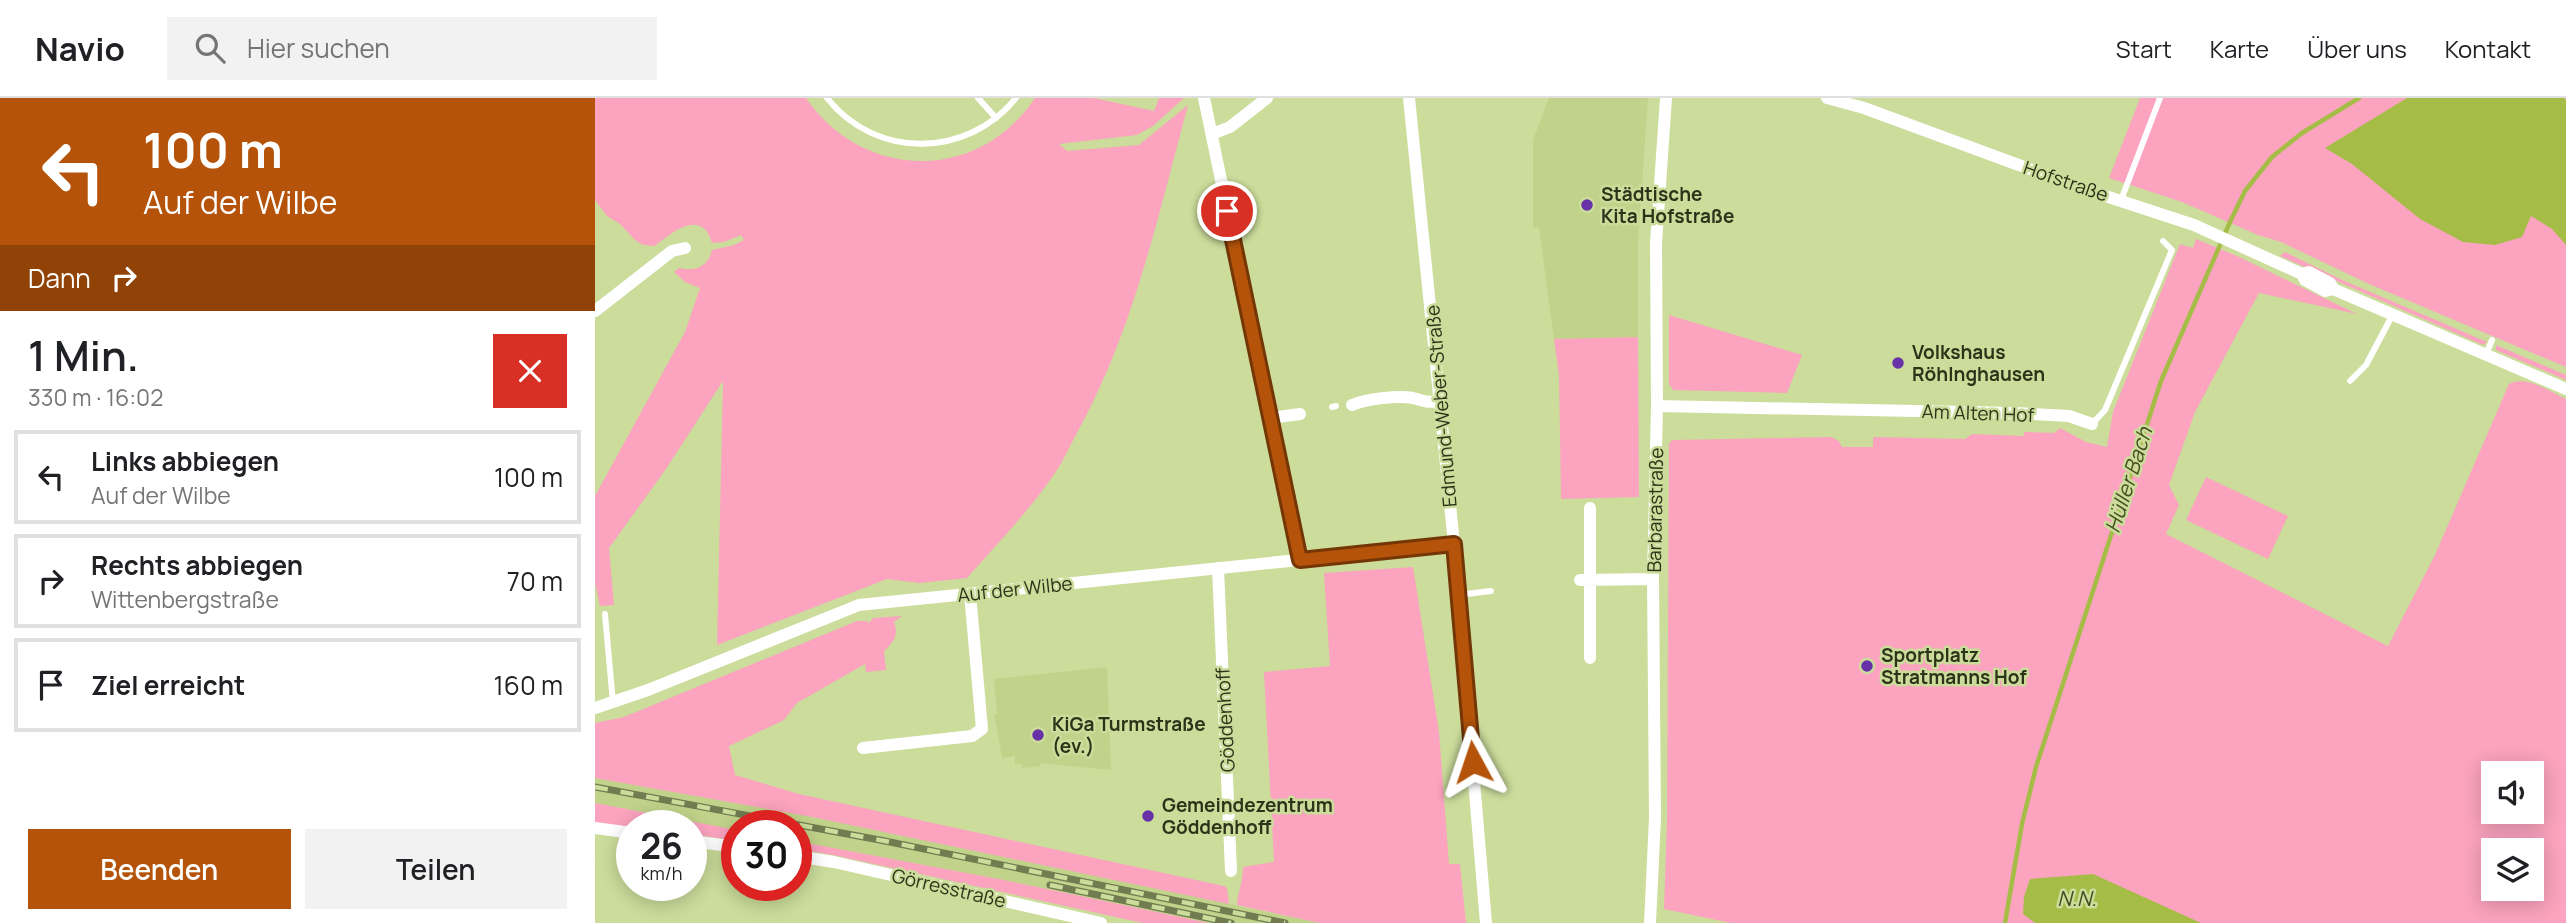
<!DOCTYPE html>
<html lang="de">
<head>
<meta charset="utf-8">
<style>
  :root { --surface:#fff; --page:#f2f2f2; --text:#202124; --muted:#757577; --line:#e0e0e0; --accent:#b45309 }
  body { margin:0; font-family:Manrope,sans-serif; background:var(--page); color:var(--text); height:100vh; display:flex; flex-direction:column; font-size:26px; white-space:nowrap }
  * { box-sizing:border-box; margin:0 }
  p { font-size:23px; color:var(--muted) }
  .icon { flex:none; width:38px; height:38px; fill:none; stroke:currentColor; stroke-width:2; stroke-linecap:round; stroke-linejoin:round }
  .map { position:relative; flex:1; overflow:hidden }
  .drawer { display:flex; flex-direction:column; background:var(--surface); width:595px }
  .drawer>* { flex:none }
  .guide { background:#b45309; color:#fff; overflow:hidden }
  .fabs { position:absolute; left:1886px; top:663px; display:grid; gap:14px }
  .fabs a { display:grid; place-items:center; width:63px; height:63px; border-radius:0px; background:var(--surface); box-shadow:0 4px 18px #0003; font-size:35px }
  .speed { position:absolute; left:21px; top:712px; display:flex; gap:14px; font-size:35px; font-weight:700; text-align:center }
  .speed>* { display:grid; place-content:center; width:91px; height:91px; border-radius:50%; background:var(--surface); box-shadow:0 4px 18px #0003; line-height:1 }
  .speed small { font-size:18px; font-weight:400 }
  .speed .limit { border:10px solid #d22; background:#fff; color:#111 }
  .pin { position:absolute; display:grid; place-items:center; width:60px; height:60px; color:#fff; margin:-30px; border:4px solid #fff; border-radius:50%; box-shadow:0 2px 7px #0007 }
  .me { position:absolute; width:77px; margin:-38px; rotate:355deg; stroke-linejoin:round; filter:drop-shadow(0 0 5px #0008) }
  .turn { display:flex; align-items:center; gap:24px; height:147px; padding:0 28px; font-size:32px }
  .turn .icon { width:91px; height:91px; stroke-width:2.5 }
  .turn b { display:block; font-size:49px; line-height:60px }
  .then { display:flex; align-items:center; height:66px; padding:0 28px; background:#0003; gap:14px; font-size:26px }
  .round { display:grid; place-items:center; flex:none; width:74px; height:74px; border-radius:0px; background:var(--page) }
  .overview { display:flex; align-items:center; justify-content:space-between; height:119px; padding:0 28px }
  h1 { font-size:42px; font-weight:600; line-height:52px }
  .primary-button { display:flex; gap:14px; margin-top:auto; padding:14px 28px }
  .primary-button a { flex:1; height:80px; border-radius:0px; background:var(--accent); color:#fff; font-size:28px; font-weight:600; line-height:80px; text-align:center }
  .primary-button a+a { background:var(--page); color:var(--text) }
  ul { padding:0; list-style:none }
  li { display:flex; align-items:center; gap:21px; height:94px; margin:0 14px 10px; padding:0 14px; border:4px solid var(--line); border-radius:0px }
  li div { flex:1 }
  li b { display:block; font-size:26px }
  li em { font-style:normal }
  header { display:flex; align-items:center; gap:42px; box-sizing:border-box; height:98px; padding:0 35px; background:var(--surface); border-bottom:2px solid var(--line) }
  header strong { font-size:33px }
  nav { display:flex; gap:38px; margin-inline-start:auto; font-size:24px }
  .search { width:490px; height:63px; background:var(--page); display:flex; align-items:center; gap:18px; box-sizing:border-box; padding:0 24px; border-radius:0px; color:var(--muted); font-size:26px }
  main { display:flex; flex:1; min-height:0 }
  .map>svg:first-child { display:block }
  .built { fill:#c1d38a }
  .green { fill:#fba3bf; fill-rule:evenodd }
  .water { fill:#a5bd46 }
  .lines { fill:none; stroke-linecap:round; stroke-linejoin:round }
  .stream { stroke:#a5bd46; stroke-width:4.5 }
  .lane { stroke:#fff; stroke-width:6 }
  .street { stroke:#fff; stroke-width:12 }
  .rail-casing { stroke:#717c51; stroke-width:7 }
  .rail { stroke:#cbdc9b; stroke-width:4.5; stroke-dasharray:13; stroke-linecap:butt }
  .route-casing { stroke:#753606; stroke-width:18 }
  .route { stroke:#b45309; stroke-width:12 }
  .poi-dot { fill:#6731a8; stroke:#cbdc9b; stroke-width:2.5 }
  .labels { text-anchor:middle; stroke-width:5; stroke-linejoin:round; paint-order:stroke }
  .street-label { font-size:19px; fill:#2d3319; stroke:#cbdc9b }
  .poi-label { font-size:19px; font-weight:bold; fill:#2d3319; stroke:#cbdc9b; text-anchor:start }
  .water-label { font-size:21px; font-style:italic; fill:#454f20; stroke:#cbdc9b }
</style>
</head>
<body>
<header>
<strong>Navio</strong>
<div class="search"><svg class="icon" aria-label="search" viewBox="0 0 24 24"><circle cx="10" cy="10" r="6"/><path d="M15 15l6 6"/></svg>Hier suchen</div>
<nav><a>Start</a><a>Karte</a><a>Über uns</a><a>Kontakt</a></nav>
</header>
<main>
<section class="drawer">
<div class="guide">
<div class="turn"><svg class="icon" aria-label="left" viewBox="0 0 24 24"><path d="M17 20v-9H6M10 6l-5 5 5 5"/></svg><div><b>100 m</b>Auf der Wilbe</div></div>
<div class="then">Dann<svg class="icon" aria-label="right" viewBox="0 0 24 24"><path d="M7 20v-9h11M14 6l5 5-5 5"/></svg></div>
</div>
<div class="overview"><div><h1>1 Min.</h1><p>330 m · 16:02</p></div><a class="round" style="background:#d93025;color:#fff"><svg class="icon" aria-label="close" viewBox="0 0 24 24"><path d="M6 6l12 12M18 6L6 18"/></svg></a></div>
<ul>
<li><svg class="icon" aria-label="left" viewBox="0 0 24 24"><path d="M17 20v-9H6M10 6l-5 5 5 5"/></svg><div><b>Links abbiegen</b><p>Auf der Wilbe</p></div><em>100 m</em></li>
<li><svg class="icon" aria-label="right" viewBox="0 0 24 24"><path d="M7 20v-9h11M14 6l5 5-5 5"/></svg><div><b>Rechts abbiegen</b><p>Wittenbergstraße</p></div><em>70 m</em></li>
<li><svg class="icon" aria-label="arrive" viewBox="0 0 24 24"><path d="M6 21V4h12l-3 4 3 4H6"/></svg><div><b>Ziel erreicht</b></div><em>160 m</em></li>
</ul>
<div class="primary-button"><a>Beenden</a><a>Teilen</a></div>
</section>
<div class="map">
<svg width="1971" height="825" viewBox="0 0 1971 825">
  <rect width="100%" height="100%" fill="#cbdc9b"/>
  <path class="built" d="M954,0H1053L1043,143V239L959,241L944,130L938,129V42Z
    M512,569L516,672L445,665V668L427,670L426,665L420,666V658L407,660L399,616H402L399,581Z
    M0,680L217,718L725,825H614L409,782L201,743V728H142V732L0,705Z"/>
  <path class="green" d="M0,0H211C268,83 383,85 440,0H499L559,13L564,0H589L558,28L542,37L464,46L472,53L544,47L593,7C563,118 539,231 483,333C475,347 469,362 460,375C434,413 403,445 372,480L324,485L292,481L122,547L128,283L71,371L14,450L19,507L5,508L0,485V398L90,234L105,190L90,184L79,174L84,170C100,174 113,169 117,152L139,147L149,142L146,137L129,144L117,145C107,109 76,135 60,148L48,147L40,142L25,126L12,118L0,102Z
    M1545,0H1971V269L1774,186L1686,144L1663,137L1587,104L1514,80Z
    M1601,141L1642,158L1762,216L1664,195L1600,314L1574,387L1584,407L1571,436L1793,548L1840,457L1914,286C1931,277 1954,293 1971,301V825H1136L1069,811L1072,722L1074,346L1077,342L1236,339L1244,343L1247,349H1278V339L1370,341L1377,336L1429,338V334L1459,335L1465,330L1491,344L1512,349L1518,314L1585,146L1598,150ZM1899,676H1937V714H1899ZM1899,752H1937V791H1899Z
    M1690,154L1745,181L1892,244L1888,247L1685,158Z
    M1074,217L1207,257L1192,295L1078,292L1074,286Z
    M1043,239L1044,399L966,401L964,277L959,241Z
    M1901,247L1971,277V282L1901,252Z
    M1611,379L1693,418L1673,461L1591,422Z
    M818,469L844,634L854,766H865L871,825H725L642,807C643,793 648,784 648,769L679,764L669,574L735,568L729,475Z
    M307,518L299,524C304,537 299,544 289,553L291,572L271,574L270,566L202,605L189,622L134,648L140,677L204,696L629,788L632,790L634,806L217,719L0,680V625L29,619L262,523H272L274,525L278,520Z
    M0,705L142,732V743L96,736V728H37V731L0,725Z
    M201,743L409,782L614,825H548L238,757L201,751Z"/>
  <path class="water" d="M1812,0H1969L1971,2V147L1957,131L1936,118L1927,139L1900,147L1868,144L1825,121L1757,66L1730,50Z
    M1498,776L1606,825H1440L1428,816L1429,799L1435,781Z"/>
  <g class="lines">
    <path class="stream" d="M1410,825L1427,726L1441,669L1566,283L1635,124L1650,93L1677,59L1707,35L1764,0"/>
    <path class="lane" d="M232,0C281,62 373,60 421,0
      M383,0L401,20
      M1526,102L1565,0
      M1891,256L1897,242
      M1755,283L1771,267L1798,216
      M737,309L741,308
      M1497,326L1510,312L1577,152L1568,143
      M863,497L896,493
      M10,516L18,605"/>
    <path class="street" d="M609,0L705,462
      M814,0L859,446L891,825
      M1232,0L1269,10L1486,90L1599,127L1707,176L1714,174L1735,185L1738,191
      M617,36L635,29L672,0
      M1707,176L1710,182L1730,193L1738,191L1971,291
      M0,213L77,153L90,150
      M757,307C771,301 803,297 818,300C830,303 832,305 845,303
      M1062,308L1421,315L1474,318L1497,326
      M675,320L705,316
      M995,410V560
      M623,470L636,773
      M985,482L1058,481
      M0,610L53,592L264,507L859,446
      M268,650L377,638L387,631L375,496
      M0,730L37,735
      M96,743L142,749
      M201,758L239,764L506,825
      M1055,825L1060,720L1058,481L1062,308L1061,145L1071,0"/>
    <defs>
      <path id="rail" d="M0,689L290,743L690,825
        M455,787L636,825"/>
    </defs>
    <use href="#rail" class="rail-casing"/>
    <use href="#rail" class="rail"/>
  </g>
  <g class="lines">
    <defs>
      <path id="route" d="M632,113L705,462L859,446L878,664"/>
    </defs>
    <use href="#route" class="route-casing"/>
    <use href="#route" class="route"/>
  </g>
  <g class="poi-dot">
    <circle cx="992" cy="107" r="7"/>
    <circle cx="1303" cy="265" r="7"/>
    <circle cx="1272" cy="568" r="7"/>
    <circle cx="443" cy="637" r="7"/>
    <circle cx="553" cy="718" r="7"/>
  </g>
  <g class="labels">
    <g class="street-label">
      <text transform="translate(1471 83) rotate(19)" y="7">Hofstraße</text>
      <text transform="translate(846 308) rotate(-95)" y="7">Edmund-Weber-Straße</text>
      <text transform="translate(1383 315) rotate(2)" y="7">Am Alten Hof</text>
      <text transform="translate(1060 412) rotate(-89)" y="7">Barbarastraße</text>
      <text transform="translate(420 491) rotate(-6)" y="7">Auf der Wilbe</text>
      <text transform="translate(630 622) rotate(-93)" y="7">Göddenhoff</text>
      <text transform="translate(354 790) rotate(13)" y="7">Görresstraße</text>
    </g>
    <g class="poi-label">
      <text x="1006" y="103">Städtische<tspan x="1006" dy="22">Kita Hofstraße</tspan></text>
      <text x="1317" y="261">Volkshaus<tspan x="1317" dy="22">Röhlnghausen</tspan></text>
      <text x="1286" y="564">Sportplatz<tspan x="1286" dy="22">Stratmanns Hof</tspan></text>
      <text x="457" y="633">KiGa Turmstraße<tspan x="457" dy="22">(ev.)</tspan></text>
      <text x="567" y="714">Gemeindezentrum<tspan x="567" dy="22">Göddenhoff</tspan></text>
    </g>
    <g class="water-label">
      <text transform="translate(1534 382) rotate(-72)" y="7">Hüller Bach</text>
      <text x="1482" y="808">N.N.</text>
    </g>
  </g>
</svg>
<div class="fabs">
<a><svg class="icon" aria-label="sound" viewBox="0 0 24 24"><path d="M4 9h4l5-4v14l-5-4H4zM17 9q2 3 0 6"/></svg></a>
<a><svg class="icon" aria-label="layers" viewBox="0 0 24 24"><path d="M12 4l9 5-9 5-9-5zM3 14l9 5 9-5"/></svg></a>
</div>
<div class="speed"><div>26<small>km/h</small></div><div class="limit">30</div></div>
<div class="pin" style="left:632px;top:113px;background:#d93025"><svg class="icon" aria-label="arrive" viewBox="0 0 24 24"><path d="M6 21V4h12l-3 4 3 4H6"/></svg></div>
<svg class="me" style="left:878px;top:664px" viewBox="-20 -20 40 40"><path d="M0-17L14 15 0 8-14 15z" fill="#b45309" stroke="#fff" stroke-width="4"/></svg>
</div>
</main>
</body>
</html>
